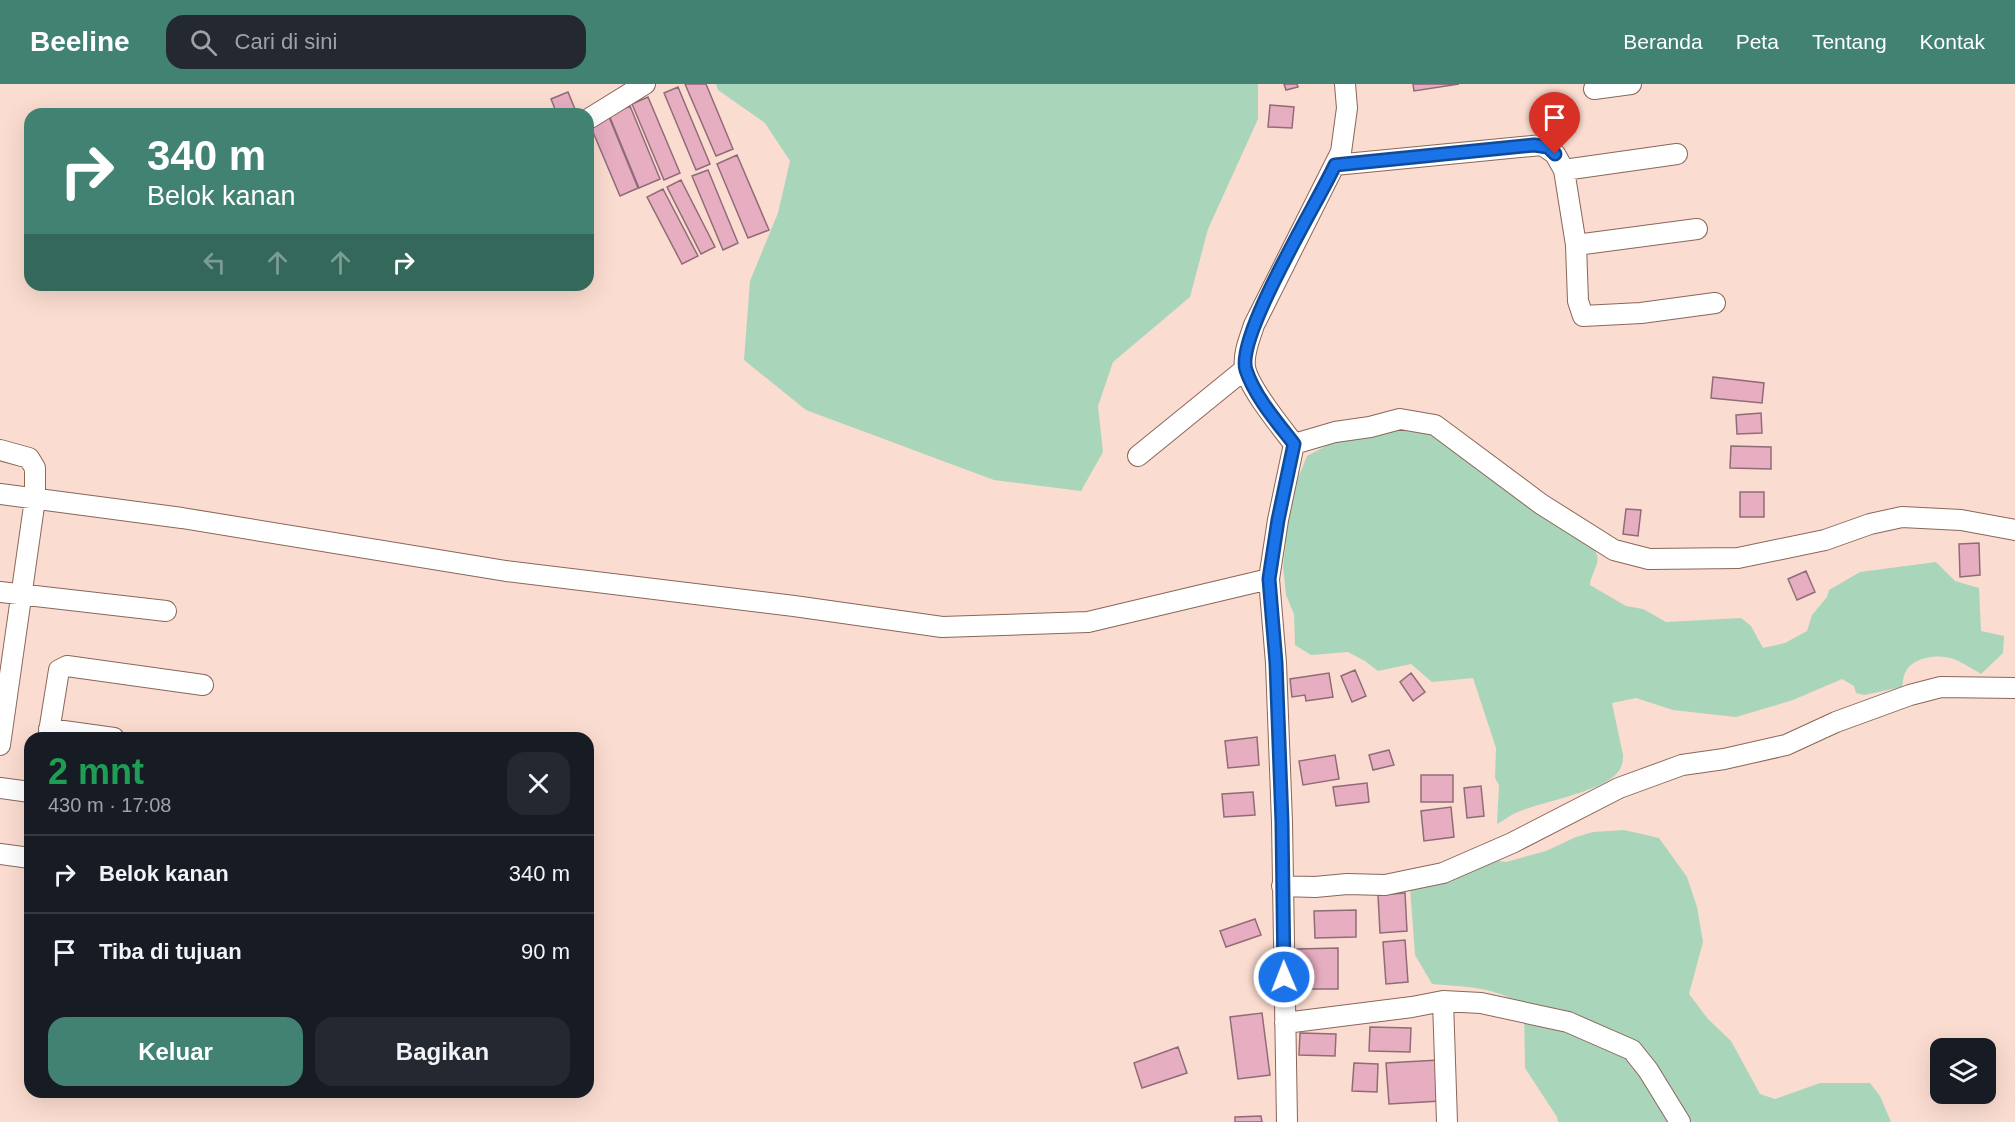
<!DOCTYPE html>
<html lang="id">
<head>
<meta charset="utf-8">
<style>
  :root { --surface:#171b24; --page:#242831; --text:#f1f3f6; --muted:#9ea1a6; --line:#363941; --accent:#418272 }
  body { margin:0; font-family:Helvetica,sans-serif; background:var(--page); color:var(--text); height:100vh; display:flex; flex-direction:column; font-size:22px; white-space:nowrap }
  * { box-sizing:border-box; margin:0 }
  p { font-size:20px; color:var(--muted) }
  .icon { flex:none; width:33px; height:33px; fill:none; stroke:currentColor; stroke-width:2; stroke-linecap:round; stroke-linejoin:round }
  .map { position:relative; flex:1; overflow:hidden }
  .panel { position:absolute; left:24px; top:648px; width:570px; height:366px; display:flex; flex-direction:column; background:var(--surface); border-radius:18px; box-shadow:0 6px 24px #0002 }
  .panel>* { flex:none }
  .banner { position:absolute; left:24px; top:24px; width:570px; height:183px; border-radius:18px; box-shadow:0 6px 24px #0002; background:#418272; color:#fff; overflow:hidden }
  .controls { position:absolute; left:1930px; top:954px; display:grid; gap:12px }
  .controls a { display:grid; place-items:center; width:66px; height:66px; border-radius:12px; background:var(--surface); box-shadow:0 6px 24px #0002; font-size:30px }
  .pin { position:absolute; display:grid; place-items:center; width:51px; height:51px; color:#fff; margin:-62px -26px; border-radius:50% 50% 50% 0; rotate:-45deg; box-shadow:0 0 6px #0007 }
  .pin .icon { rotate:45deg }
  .me { position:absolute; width:66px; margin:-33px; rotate:359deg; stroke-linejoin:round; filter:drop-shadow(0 0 4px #0008) }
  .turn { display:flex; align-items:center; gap:21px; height:126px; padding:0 24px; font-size:27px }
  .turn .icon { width:78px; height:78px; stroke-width:2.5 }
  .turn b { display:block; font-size:42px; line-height:51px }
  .lanes { display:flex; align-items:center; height:57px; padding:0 24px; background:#0003; justify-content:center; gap:30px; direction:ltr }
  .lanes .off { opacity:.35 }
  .round { display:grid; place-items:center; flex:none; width:63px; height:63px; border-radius:18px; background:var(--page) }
  .summary { display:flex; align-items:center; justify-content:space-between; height:102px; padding:0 24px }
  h1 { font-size:36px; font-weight:700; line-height:45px; color:#1e9e55 }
  .button { display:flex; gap:12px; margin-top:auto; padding:12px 24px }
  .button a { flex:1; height:69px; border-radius:18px; background:var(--accent); color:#fff; font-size:24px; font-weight:700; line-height:69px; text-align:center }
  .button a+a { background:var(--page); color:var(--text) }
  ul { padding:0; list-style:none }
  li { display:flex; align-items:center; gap:18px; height:78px; padding:0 24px; border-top:2px solid var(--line) }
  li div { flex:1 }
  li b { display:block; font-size:22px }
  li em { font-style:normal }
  header { display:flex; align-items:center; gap:36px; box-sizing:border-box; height:84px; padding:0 30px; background:var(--accent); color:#fff }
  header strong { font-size:28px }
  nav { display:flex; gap:33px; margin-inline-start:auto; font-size:21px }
  .search { width:420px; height:54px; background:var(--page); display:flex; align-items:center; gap:15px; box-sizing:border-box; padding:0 21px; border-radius:18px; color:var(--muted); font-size:22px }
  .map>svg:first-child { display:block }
  .green { fill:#a9d5ba }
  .building { fill:#e7adc1; stroke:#906c78; stroke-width:1.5 }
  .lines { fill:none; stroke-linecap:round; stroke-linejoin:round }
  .minor-casing { stroke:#896759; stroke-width:22 }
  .minor { stroke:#fff; stroke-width:20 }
  .route-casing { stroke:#114b97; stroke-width:15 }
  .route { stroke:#1a73e8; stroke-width:10 }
</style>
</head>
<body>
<header>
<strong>Beeline</strong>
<div class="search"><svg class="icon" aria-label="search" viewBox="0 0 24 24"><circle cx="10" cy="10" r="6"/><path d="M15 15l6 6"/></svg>Cari di sini</div>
<nav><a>Beranda</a><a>Peta</a><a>Tentang</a><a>Kontak</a></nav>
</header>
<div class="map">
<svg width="2015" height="1038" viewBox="0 0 2015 1038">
  <rect width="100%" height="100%" fill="#fbdcd0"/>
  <path class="green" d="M716,0H1258V35L1208,145L1190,213L1113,278L1098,322L1103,368L1081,407L994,396L806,326L744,276L750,197L778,129L790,77L765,39L718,6Z
    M1390,344L1421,345L1443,355L1585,453C1589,459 1595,465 1597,471C1600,481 1590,491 1590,501L1626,522L1643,525L1666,538L1741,534L1751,542L1763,564L1785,559L1807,547L1812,531L1827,513L1829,506L1860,488L1936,478L1955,497L1979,504L1981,547L2004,552L2003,569L1981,590C1973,585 1965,580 1956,576C1942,569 1912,572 1905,589C1903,593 1903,599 1902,603L1864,611L1856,609L1854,602L1842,595L1793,616L1736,633L1673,626L1636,614L1612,619L1623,671C1623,678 1622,684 1617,689C1600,709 1538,718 1513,730C1508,733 1503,737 1497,740L1499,701L1495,694L1496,664L1473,594L1432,598L1411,580L1378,587L1365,577L1348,568L1311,571L1295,561L1294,530L1286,511L1283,482L1286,457L1284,450L1292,409L1307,372L1328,361Z
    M1624,746L1659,754L1687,793L1697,823L1703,858L1689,910L1708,935L1731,957L1760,1010L1775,1015L1820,999H1870L1880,1012L1891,1038H1558L1557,1033L1525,984L1524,922C1493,902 1468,903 1432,900L1415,871L1410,803L1493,776L1506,778L1546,767L1576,753L1593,748Z"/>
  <path class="building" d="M685,0H706L733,65L716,72Z
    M1284,0H1297L1298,3L1286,6Z
    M1413,0H1459L1414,7Z
    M678,3L710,80L696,86L664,9Z
    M568,8L577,30H557L551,15Z
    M648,13L680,89L664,96L632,20Z
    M1270,21L1294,23L1292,44L1268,43Z
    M630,22L660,95L639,104L609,31Z
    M609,33L638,104L620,112L590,41Z
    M737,71L769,146L748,154L717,80Z
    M708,86L738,159L723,166L692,92Z
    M681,96L715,163L701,170L667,103Z
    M663,105L698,172L682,180L647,113Z
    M1713,293L1764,299L1762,319L1711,314Z
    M1761,329L1762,349L1737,350L1736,331Z
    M1731,362L1771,363V385L1730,384Z
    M1740,408H1764V433H1740Z
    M1626,425L1641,426L1638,452L1623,450Z
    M1979,459L1980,491L1960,493L1959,460Z
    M1806,487L1815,508L1797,516L1788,495Z
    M1355,586L1366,612L1352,618L1341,592Z
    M1329,589L1333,613L1306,617L1305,611L1292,613L1290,595Z
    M1411,589L1425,608L1413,617L1400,598Z
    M1257,653L1259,681L1228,684L1225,657Z
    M1389,666L1394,681L1373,686L1369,671Z
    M1335,671L1339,695L1303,701L1299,677Z
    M1421,691H1453V718H1421Z
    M1367,699L1369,718L1336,722L1333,703Z
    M1481,702L1484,732L1467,734L1464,704Z
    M1253,708L1255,731L1224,733L1222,710Z
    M1451,723L1454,753L1424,757L1421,727Z
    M1405,809L1407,847L1380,849L1378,811Z
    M1356,826V853L1315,854L1314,827Z
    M1255,835L1261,851L1226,863L1220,847Z
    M1405,856L1408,898L1386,900L1383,858Z
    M1338,864V905H1298L1297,865Z
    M1262,929L1270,991L1238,995L1230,933Z
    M1370,943L1411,944L1410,968L1369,967Z
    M1300,949L1336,950L1335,972L1299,971Z
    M1178,963L1187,989L1142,1004L1134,979Z
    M1439,976L1441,1017L1389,1020L1386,979Z
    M1354,979L1378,980L1377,1008L1352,1007Z
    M1261,1032L1262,1038H1235V1033Z"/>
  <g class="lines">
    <defs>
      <path id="minor" d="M1594,5L1631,0
        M590,34L645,0
        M1335,81L1542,61L1555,70L1564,86L1576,161L1578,217L1583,232L1641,229L1715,219
        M1564,86L1677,70
        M1576,161L1697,145
        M1294,360L1335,348L1370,343L1400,335L1435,341L1541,420L1614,466L1649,475L1738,474L1825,456L1870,440L1902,433L1961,436L2015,446
        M0,366L29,374L35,384V415L0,661
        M1138,372L1245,285
        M0,410L182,434L506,487L794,522L942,543L1088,538L1269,495
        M0,508L166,527
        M49,645L114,654
        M48,654L59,586L67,582L203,601
        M0,704L30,708
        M0,770L30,774
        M1282,802L1315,803L1347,800L1385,801L1443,789L1512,759L1619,704L1682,681L1724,675L1786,661L1836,638L1910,611L1941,603L2015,604
        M1443,917L1447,1038
        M1285,939L1412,923L1443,917L1481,919L1568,938L1632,966L1648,986L1680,1038
        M1287,1038L1282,738L1276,579L1269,495L1278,436L1294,360C1281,343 1248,303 1245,283C1243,269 1250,254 1254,241L1341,68L1347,24L1345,0"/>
    </defs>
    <use href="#minor" class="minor-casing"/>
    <use href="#minor" class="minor"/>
  </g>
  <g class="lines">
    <defs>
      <path id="route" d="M1284,893L1282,738L1276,579L1269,495L1278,436L1294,360C1277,338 1255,313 1246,286C1235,253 1318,118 1335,81L1534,61L1548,63L1555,70"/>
    </defs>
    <use href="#route" class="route-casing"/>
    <use href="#route" class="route"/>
  </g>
</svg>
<div class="controls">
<a><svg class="icon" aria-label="layers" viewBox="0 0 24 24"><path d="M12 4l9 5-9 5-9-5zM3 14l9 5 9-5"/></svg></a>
</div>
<div class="pin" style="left:1555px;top:70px;background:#d93025"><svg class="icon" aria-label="arrive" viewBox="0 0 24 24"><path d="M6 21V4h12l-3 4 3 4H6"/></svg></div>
<svg class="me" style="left:1284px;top:893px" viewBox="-20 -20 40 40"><circle r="17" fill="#1a73e8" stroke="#fff" stroke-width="3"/><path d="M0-11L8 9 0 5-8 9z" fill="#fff"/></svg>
<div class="banner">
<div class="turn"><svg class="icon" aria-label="right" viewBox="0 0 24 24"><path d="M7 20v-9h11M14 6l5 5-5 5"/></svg><div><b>340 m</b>Belok kanan</div></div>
<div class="lanes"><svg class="icon off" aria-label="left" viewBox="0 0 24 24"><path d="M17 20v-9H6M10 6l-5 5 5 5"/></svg><svg class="icon off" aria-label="ahead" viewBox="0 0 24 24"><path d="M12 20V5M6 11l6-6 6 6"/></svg><svg class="icon off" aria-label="ahead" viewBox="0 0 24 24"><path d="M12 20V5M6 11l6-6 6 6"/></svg><svg class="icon" aria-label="right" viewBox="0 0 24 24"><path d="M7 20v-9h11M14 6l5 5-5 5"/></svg></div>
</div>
<section class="panel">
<div class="summary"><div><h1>2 mnt</h1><p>430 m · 17:08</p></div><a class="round"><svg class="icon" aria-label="close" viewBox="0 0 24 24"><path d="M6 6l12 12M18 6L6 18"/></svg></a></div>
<ul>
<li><svg class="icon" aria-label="right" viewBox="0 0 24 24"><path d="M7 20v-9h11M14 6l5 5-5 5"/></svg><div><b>Belok kanan</b></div><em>340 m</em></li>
<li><svg class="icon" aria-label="arrive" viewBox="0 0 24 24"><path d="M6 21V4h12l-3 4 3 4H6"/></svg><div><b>Tiba di tujuan</b></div><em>90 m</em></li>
</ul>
<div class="button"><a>Keluar</a><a>Bagikan</a></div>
</section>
</div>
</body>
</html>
